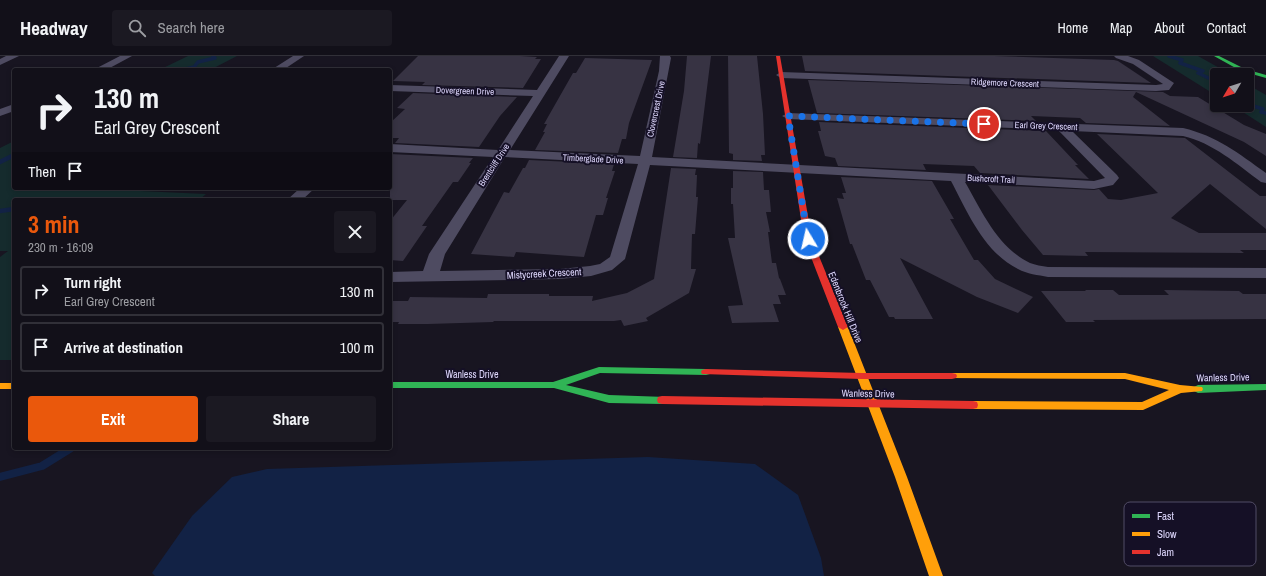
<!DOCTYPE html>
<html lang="en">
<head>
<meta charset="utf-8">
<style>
  :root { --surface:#121019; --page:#1b1922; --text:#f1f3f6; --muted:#9c9da2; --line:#313038; --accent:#ea580c }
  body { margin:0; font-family:"Archivo Narrow",sans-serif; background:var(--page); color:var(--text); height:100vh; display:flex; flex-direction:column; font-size:15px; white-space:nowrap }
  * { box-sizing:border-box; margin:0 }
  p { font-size:13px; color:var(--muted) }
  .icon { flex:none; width:22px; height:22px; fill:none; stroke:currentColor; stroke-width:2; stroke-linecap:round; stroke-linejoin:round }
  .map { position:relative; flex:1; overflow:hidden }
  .sheet { position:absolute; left:12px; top:142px; width:380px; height:252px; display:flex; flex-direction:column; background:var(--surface); border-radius:4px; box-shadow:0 2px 6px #0003,0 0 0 1px var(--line) }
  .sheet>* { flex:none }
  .guide { position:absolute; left:12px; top:12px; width:380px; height:122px; border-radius:4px; box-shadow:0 2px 6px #0003,0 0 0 1px var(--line); background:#121019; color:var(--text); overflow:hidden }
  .needle { width:26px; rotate:231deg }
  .fabs { position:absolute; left:1210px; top:12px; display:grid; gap:8px }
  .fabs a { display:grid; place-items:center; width:44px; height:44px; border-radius:4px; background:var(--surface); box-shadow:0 2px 6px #0003,0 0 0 1px var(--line); font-size:20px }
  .pin { position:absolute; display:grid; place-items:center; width:34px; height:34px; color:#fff; margin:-17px; border:2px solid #fff; border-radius:50%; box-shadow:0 1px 4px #0007 }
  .me { position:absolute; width:44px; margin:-22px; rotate:351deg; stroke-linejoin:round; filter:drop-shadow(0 0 3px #0008) }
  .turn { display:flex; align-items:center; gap:14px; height:84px; padding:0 16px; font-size:18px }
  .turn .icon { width:52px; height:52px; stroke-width:2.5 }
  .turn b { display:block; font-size:28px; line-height:34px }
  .then { display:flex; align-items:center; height:38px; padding:0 16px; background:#0003; gap:8px; font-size:15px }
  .round { display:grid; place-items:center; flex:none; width:42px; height:42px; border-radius:4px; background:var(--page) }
  .summary { display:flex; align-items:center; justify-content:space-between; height:68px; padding:0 16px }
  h1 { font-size:24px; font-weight:700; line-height:30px; color:var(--accent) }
  .action { display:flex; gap:8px; margin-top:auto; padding:8px 16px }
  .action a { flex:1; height:46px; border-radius:4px; background:var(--accent); color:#fff; font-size:16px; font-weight:700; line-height:46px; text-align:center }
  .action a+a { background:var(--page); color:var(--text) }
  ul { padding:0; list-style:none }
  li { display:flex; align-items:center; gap:12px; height:50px; margin:0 8px 6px; padding:0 8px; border:2px solid var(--line); border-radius:4px }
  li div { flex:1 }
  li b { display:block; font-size:15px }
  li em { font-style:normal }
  header { display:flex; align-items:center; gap:24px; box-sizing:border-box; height:56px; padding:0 20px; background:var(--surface); border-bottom:1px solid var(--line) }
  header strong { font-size:19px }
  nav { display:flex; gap:22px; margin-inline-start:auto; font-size:14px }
  .search { width:280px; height:36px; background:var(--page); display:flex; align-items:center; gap:10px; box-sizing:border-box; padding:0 14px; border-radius:4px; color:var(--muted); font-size:15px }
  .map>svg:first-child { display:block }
  .green { fill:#152b2d }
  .water { fill:#122245 }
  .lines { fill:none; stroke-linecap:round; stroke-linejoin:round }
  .stream-far2 { stroke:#122245; stroke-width:3.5 }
  .stream-far1 { stroke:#122245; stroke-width:4.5 }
  .stream { stroke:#122245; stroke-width:8 }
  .building { fill:#373343 }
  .street { fill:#4e4b61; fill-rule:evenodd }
  .fast { fill:#30b455; fill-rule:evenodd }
  .slow { fill:#ff9f0a; fill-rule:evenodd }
  .jam { fill:#e5322d; fill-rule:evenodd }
  .route { stroke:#1a73e8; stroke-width:7; stroke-dasharray:0 12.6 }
  .labels { text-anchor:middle; stroke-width:4; stroke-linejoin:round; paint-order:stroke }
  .far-street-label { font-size:9px; fill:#ded7fd; stroke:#151026 }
  .street-label { font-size:10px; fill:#ded7fd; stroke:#151026 }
  .key { fill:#151026; stroke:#514c66; stroke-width:1 }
  .key-label { font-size:11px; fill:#ded7fd }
</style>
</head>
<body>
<header>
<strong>Headway</strong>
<div class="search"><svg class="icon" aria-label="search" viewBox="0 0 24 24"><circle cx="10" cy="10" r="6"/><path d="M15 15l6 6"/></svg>Search here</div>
<nav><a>Home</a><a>Map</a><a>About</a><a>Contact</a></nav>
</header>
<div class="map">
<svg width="1266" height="520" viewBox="0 0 1266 520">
  <rect width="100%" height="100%" fill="#181521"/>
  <path class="green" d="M188,0H237L210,14H159Z
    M1153,0H1198L1232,19H1217V40Z
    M1247,28L1266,39V71L1232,49H1247Z
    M14,85V132H144L141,135L206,138L199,144H14V304H0V201L8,195H0V92Z"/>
  <path class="water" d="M648,401L755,408L798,439L821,502L824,520H155L152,517L192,460L232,421L267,413Z"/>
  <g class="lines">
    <path class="stream-far2" d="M1169,0L1182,4L1180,7L1203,15L1198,17L1217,26
      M182,14L194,11L198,6L215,2L213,0
      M1247,48L1263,53L1261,56L1266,57"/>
    <path class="stream-far1" d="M0,106L14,99
      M0,155L14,153"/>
    <path class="stream" d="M0,421L42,410L71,392"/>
  </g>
  <path class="building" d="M418,0H520L537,1L535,3H541L523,32L422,29L425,26L393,25Z
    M687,0H711L700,88L698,87L697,102L673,101L684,35Z
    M728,0H757L763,58L765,99H761L762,105L733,104V98L729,97Z
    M802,0H994L1114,4L1118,5L1151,27L805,15Z
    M585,2L652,4L629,67L626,83H622L618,97L535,94L545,76H543L547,68H544L573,17H576Z
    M808,24L1163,36L1170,40L1198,41L1244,69L1266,78V100L1244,86L1136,36L1133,41L1170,70L1086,67L1080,62L1031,60L1036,65L817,57Z
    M413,37L517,41L500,60L479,91L395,87L399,82H390V67L405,53L397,52Z
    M819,66L1046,75L1078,109H1075L1089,123L980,117L974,110L923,108L926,114L838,110L835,102L825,100L818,75H821Z
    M1097,78L1185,82L1260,140H1266V173L1210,128L1171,162L1199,177H1266V194H1240L1244,197L1085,196L1088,200L1043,199L1022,174L988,129L1094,134L1099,133L1108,143L1121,144L1158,137Z
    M390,98L473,102L469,107H471L458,126H453L422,170H427L403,205L390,204V165L407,144H390Z
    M529,104L614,108L612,115H615L606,142H608L603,159H596L584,201L516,196L514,201L471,198L504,136L509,137L523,112H525Z
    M671,112L696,113L695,119H697L696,141H698L695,178H692L691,213H696L689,237L646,262L648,265L624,270L621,264L614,265H494L493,266L428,268H398L399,266H390V245H408L410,241L487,242L488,238H549V240H593L592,245L627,237L654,223Z
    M733,115L763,116L764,134H769L771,156H766L770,176H768L772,207H776L779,222L780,223L786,239H778L781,248H773L779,266L732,267L728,250L743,249L728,182H735L733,148H731V132H733Z
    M841,121L932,125L954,163H950L974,204H978L995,223L1033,241L1018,257L977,241L900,202L933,263H895L894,261H889L870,224H866L852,188H850L837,142L844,143L842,137H846Z
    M1085,234H1113L1119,239H1169L1164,234L1239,235L1243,238H1266V263L1093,264L1095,266H1066L1041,235H1086Z"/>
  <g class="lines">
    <path class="street" d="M6,0H19L0,9V3Z
      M120,0H132L106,14H93Z
      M293,0H304L283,14H271Z
      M559,0H569L510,94L640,100L659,15L660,0H670L671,2L652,101L1094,125L1105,122L1058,74L788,63L782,60L788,57L1183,72C1217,80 1238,97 1266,117V127L1261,126C1237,108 1213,87 1183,80L1072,75L1117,119L1119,122L1113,129L1094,133L965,126C982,155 997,191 1030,207C1035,209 1042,210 1048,211L1266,212V222L1048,221C1038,219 1027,218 1018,213C984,196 968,157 951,125L650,109L625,203L612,214L591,220L560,223L390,226V216L423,215L429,198L493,101L390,96V88L498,94L533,40L390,35V29L537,34ZM505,101L638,108L610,201L600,208L590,210L560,213L440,215L445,198Z
      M1114,0H1128L1139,4L1174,27L1169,34L1156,35L781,22L776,19L781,16L1156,29L1163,28L1133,8L1116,2Z
      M14,48V55L0,60V53Z
      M300,132H315L302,144H287Z"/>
    <path class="fast" d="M1214,0H1219L1245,13L1266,19V22L1241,15Z
      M599,311L706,313L710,314L711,316L710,318L706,319L600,317L566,329L609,339L666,341L667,344L666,347L662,348L609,347L554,332H390V326H553Z
      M1266,328V334L1198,337L1194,335L1193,333L1194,331L1198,329Z"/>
    <path class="slow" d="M843,268L848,271L907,421L943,520H929L895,421L838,271Z
      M952,317H1125L1180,329L1202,331L1203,333L1202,335L1181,337L1143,354L973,353L969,352L968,349L969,346L973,345L1142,346L1169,334L1125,323L948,322L947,320L948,318Z
      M0,327H14V333H0Z"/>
    <path class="jam" d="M776,0H780L812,183L848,271L843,274L838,271L804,183Z
      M706,313L862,317H952L956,318L957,320L956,322L952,323H862L702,318L701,316L702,314Z
      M662,340L973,345L977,346L978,349L977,352L973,353L662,348L658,347L657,344L658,341Z"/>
  </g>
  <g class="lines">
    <path class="route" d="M808,183L788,60L984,68"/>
  </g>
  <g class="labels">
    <g class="far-street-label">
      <text transform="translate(1005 27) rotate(2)" y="3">Ridgemore Crescent</text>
      <text transform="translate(465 35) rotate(2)" y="3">Dovergreen Drive</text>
      <text transform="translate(656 53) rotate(-78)" y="3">Clovercrest Drive</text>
      <text transform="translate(1046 70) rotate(2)" y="3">Earl Grey Crescent</text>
      <text transform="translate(593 103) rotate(3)" y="3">Timberglade Drive</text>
      <text transform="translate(494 109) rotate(-57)" y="3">Brentcliff Drive</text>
      <text transform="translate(991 123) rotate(3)" y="3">Bushcroft Trail</text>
    </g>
    <g class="street-label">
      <text transform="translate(544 217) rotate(-3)" y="4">Mistycreek Crescent</text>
      <text transform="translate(846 251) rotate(68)" y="4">Edenbrook Hill Drive</text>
      <text x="472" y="322">Wanless Drive</text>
      <text transform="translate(1223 321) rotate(-1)" y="4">Wanless Drive</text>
      <text transform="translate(868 337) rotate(1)" y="4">Wanless Drive</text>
    </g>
  </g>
  <rect x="1124" y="446" width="132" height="64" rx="6" class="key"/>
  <rect x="1132" y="458" width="18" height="4" fill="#30b455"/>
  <rect x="1132" y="476" width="18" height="4" fill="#ff9f0a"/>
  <rect x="1132" y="494" width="18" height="4" fill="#e5322d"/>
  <g class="key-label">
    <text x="1157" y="464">Fast</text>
    <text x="1157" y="482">Slow</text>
    <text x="1157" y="500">Jam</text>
  </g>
</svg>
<div class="fabs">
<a><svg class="needle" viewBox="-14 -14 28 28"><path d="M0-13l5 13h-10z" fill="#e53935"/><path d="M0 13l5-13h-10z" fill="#9c9da2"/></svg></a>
</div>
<div class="pin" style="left:984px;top:68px;background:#d93025"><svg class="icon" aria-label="arrive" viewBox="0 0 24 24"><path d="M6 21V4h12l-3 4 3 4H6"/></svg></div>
<svg class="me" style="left:808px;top:183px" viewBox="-20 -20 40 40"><circle r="17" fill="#1a73e8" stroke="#fff" stroke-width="3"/><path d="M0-11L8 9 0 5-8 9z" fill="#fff"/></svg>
<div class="guide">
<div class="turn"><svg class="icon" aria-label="right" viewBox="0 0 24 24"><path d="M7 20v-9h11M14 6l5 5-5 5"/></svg><div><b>130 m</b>Earl Grey Crescent</div></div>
<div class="then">Then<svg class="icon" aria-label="arrive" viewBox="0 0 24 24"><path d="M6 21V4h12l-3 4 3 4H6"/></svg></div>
</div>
<section class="sheet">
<div class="summary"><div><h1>3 min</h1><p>230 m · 16:09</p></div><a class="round"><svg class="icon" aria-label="close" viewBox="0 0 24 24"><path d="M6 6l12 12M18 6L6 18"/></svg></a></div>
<ul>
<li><svg class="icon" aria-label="right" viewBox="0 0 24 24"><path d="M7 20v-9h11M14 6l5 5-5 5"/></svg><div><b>Turn right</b><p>Earl Grey Crescent</p></div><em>130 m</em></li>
<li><svg class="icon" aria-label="arrive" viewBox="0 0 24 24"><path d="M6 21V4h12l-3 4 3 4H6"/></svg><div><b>Arrive at destination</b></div><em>100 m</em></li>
</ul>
<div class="action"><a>Exit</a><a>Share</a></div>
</section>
</div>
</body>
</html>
